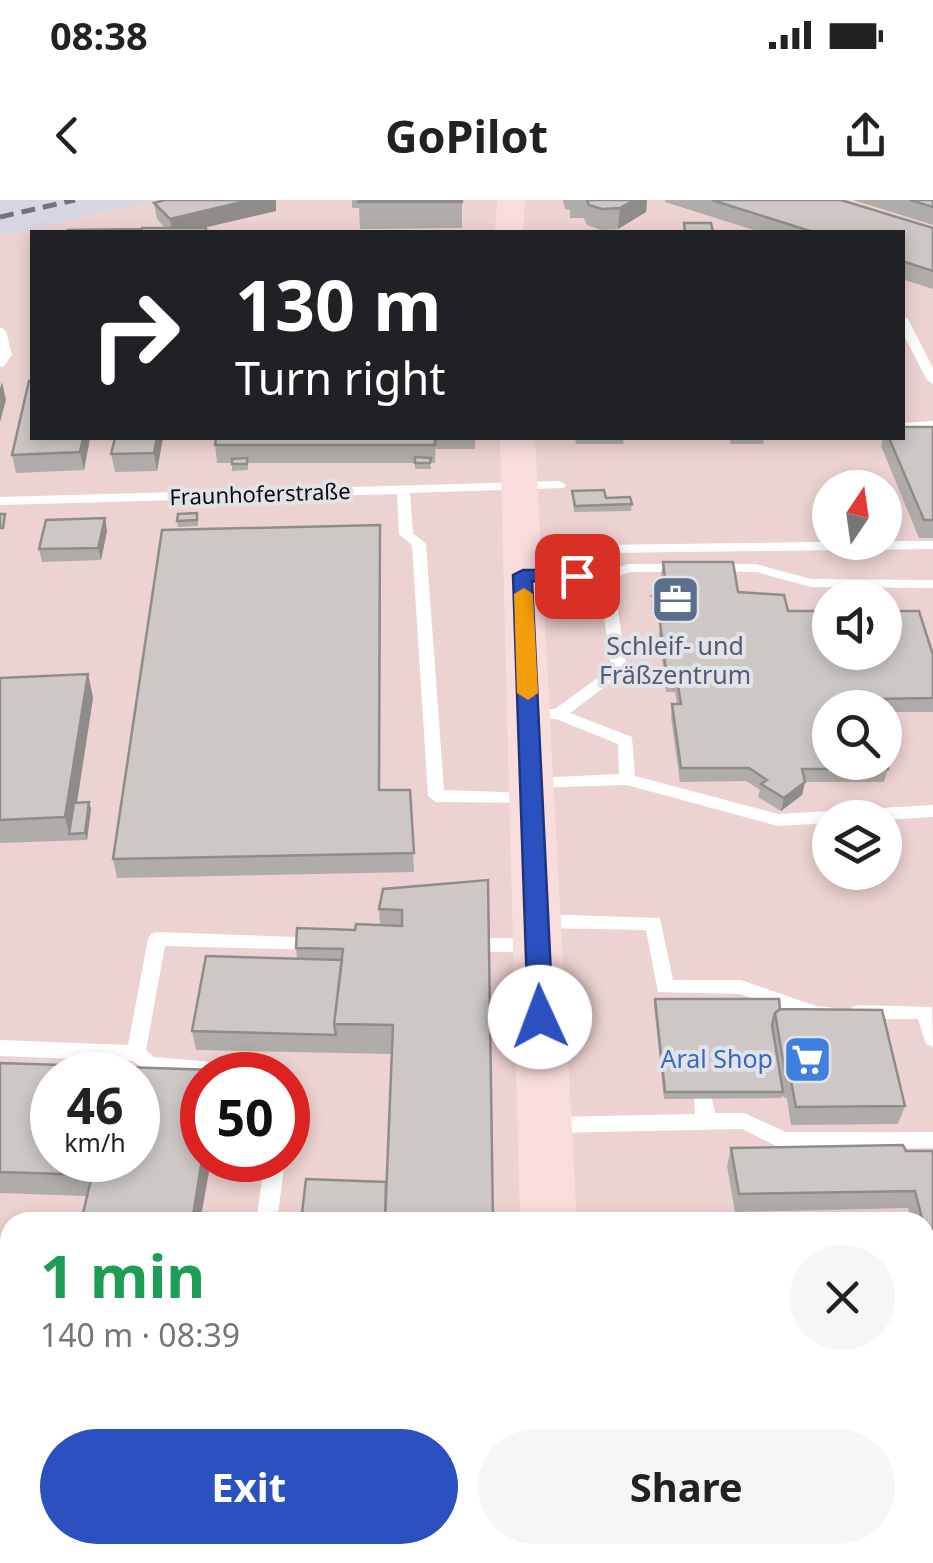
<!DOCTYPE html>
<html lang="en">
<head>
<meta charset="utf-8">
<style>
  :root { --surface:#fff; --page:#f6f6f6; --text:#222; --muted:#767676; --accent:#2b51c0 }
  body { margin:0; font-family:"Noto Sans",sans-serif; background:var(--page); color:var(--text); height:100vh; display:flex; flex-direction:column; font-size:38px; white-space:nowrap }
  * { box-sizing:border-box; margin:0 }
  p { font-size:32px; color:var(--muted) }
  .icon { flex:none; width:55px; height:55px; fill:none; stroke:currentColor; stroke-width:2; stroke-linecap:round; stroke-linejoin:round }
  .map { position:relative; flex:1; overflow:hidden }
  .drawer { position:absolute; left:0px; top:1012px; width:935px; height:352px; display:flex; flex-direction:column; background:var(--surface); border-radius:30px 30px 0 0; box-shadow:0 5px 15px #0003 }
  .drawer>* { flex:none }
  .banner { position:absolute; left:30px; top:30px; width:875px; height:210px; border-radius:0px; box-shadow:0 5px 15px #0003; background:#202124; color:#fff; overflow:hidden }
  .needle { width:65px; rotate:13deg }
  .buttons { position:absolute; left:812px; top:270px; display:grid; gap:20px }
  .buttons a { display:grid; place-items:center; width:90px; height:90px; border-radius:50%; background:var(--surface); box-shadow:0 5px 15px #0003; font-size:50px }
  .speed { position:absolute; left:30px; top:852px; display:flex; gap:20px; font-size:50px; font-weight:700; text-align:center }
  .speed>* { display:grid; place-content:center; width:130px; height:130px; border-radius:50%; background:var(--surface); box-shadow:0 5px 15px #0003; line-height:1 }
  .speed small { font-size:25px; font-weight:400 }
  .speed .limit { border:15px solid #d22; background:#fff; color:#111 }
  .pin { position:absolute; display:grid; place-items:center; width:85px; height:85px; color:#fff; margin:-42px; border-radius:20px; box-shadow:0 5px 15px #0006 }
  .me { position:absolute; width:110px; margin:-55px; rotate:358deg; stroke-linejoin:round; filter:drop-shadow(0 0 8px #0008) }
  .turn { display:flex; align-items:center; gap:35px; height:210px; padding:0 40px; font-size:45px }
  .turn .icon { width:130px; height:130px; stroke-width:2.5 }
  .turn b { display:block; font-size:70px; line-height:85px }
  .round { display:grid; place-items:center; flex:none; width:105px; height:105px; border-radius:52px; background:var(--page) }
  .overview { display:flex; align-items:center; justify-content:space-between; height:170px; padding:0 40px }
  h1 { font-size:60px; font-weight:700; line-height:75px; color:#1e9e55 }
  .cta { display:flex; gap:20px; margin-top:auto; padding:20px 40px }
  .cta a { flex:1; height:115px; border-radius:60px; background:var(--accent); color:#fff; font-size:40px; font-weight:700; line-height:115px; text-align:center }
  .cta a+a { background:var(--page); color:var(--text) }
  .status { display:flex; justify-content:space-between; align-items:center; height:70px; padding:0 50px; background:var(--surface); direction:ltr }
  .status svg { height:28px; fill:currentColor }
  header { display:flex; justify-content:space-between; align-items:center; height:130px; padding:0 40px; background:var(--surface); font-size:45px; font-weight:700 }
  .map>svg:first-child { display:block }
  .built { fill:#d7d6e2 }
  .industrial { fill:#ecd2d0; fill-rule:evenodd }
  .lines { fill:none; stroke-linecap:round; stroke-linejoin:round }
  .lane { fill:#fff; fill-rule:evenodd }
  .secondary { fill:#f9dcdc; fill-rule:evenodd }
  .rail { stroke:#747478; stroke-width:5; stroke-dasharray:14 8; stroke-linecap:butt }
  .wall { fill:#b0aca9 }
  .shaded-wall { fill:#908c8a }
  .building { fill:#cdc8c5; stroke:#908c8a; stroke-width:2.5; fill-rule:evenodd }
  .route { fill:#2b51c0; stroke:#1c357d; stroke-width:2.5 }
  .slow { fill:#f59e0b }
  .labels { text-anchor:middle; stroke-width:8; stroke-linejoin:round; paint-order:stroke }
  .far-street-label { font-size:22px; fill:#0c0c0e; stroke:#e2e2e7 }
  .service-label { font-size:25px; fill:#4e5e75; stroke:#e2e2e7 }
  .shop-label { font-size:25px; fill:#366cbe; stroke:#e2e2e7; text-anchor:end }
</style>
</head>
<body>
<div class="status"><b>08:38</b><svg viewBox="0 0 49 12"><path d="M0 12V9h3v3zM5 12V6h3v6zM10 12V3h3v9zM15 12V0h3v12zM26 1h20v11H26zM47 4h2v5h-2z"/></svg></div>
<header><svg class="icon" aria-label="back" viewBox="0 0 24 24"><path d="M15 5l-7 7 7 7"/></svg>GoPilot<svg class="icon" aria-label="share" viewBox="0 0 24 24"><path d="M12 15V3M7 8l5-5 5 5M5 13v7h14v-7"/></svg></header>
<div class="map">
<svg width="933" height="1363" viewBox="0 0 933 1363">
  <rect width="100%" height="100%" fill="#e2e2e7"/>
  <path class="built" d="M0,0H157L0,36Z"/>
  <path class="industrial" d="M157,0H933V1363H0V36ZM32,32H902V238H32ZM830,288H885V342H830ZM830,398H885V452H830ZM830,508H885V562H830ZM830,618H885V672H830ZM52,875H138V960H52ZM202,875H288V960H202ZM10,1022H925V1355H10Z"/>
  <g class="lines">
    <path class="lane" d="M902,116L908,119L933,168V184L927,180L902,132Z
      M0,127L6,131L12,155L4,166L0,167Z
      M933,221V229L902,231V223Z
      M559,281L566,285L564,288L410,293L413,333L426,344L444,590L537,593L539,597L531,603L436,602L428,596L412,345L399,334L397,294L0,305V297Z
      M885,341H933V349L522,354L515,350L522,346Z
      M628,364H685L692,368L685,372H630L613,378L627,470L570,513L632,537L635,576L778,614L933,605V617L885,620L830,618V623L778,626L627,585L527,588L525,584L527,580L533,578L619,574L618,544L556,519H529L521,514L529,509H555L611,468L599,380L523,379L516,375L523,371L604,372Z
      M711,364H756L811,379L933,380V388L811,387L756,372L706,371V365Z
      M538,714L660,718L673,780H741L816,806L835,808L837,813L835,818L816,820L740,794L658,792L646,730L538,728L532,726L529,721L532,716Z
      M157,732L324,738L327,743L324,748L318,750L165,746L146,850L154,857L272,867L279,869L282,875L202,877L150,872L132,861L0,856V840L128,845L148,739L151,734Z
      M488,738H537L543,740L546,745L543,750L537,752H488L482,750L479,745L482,740Z
      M859,805L932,807L933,847L926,844L918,819H859L852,817L850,812L852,807Z
      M704,892L711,894L715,913H744L786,932H933V948L784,950L742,929L551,933L544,931L541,925L544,919L551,917L695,914L694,900L697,894Z
      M265,960H285L277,1022H256Z
      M925,1088H933V1108H925Z
      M0,1237H10V1259H0Z
      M407,1355H431L430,1363H406Z"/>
    <path class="secondary" d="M497,0H525L523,32H495Z
      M500,238H535L577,1022H520Z
      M517,1355H583L582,1363H516Z"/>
    <path class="rail" d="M0,17L75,0"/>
  </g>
  <path class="wall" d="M352,0H462V28L360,29L359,8H352Z
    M563,0H647L646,12L618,29L601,30L587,25L584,18H570V10L565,9Z
    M665,0H841L933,28V89L902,79V32H760L665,2Z
    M853,0H933V25Z
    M154,3L276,11L204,28H206L207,32L165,28L157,19Z
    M933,227V338H919L881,246L883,238H902Z
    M90,238L84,270L16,273L12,255Z
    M163,238L157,271L115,272L111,254Z
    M216,238H475V249H436V239L435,263H430L431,269H415V263H248V270L232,271V263H217L215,245Z
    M575,238H624L623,244H576Z
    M729,238H764L763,244H731Z
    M572,291L632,304L631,311L574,312Z
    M105,318L107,331L101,360L42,362L39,349Z
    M198,320V326L178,327L177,321Z
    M380,325V590H410L414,672L117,678L113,659Z
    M663,362L788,411L933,455V512H885V508H830L888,569L884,582H805L802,595L781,611L758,597L760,590L746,581L680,582L671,517L672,504H677L675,492H666L659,435L660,422H674L651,409L652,396L663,389L661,375Z
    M88,474L93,498L77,603L89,602L91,609L87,640L0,643V478Z
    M488,680L386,982L392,854L196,850L192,831L297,759L296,748L355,730L380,725L379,709Z
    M655,799L780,809L905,906L898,924L791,925L787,899L782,896L781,898L664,899L654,805Z
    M0,863L202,875V960H211L200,1022H81L87,996L0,993Z
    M731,948L933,951V1082H926L925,1079V1022H912L908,1008L735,1012L727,966Z
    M0,1080H10V1213L0,1212Z
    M925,1110H933V1247H925Z
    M933,1283V1363L932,1284Z"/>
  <path class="shaded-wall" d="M250,0H276V11L184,32H172L170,19Z
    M630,0H647L646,12L618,29L620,8Z
    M2,182L6,200L0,222V189Z
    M83,238H90L84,270L80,252Z
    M157,238H163L157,271L154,253Z
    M105,318L107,331L101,360L98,348Z
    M380,325V609L379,590Z
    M88,474L93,498L72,634H69L65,617Z
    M805,582L802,595L781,611L784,598Z
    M89,602L91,609L87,640L85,633Z
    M202,960H211L200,1022H192Z"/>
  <path class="building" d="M165,0H250L170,19L154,3Z
    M359,0H462V2H358Z
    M587,0H634L620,8L602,9L589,5Z
    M712,0H841L933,28V71L902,61V32H813Z
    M910,0H933V7Z
    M684,23H711L713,32H685Z
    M142,28H206V32H141Z
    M140,29L139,32H67L68,30Z
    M29,181H32V238H83L80,252L12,255Z
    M902,227H933V320H924L889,238H902Z
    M115,238H157L154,253L111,254Z
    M216,238H435V245H215Z
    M415,257L431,258L430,263H415Z
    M247,258V264H232V259Z
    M604,290L606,298L630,297L632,304L575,306L572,291Z
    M197,313V320L177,321L178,314Z
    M0,314H5L3,328H0Z
    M105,318L98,348L39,349L46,320Z
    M380,325L379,590H410L414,653L113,659L162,330Z
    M663,362H733L738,392L784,395L788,411H830V452H885V411H919L933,455V498L871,499L873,508H830V562H885V557L888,569H802L805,582L784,598L761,584L767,580L749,568H681L672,504H681L677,479H667L660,422H678L676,409L652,396L666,387Z
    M88,474L65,617L0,620V478Z
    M89,602L85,633L69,634L74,603Z
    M488,680L493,1022H385L393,825L334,824L343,749L296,748L297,728L355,730L356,724L402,726V710L379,709L383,689Z
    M206,756L342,760L334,824L336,835L192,831Z
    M655,799H779L780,809L775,813L772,825L783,892H665Z
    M781,809L882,810L905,906L796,907L791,881L786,878L775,813Z
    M0,863L245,871V875H202V959L192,1022H81L92,975L0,972ZM52,875H138V960H52Z
    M903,945L906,951H933V1066L925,1032V1022H923L915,991L739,994L731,948Z
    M306,979L386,982L385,1022H301Z
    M0,1080H10V1188L0,1187Z
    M925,1110H933V1231H925Z
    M42,1355H56L94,1363H39Z"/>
  <path class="route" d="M523,370H577L587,376L577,382L532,381L553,817L549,824H532L528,817L513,375Z"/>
  <path class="slow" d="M524,388L533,394L538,493L528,500L517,493L514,394Z"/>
  <defs>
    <symbol id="office-square" viewBox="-11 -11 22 22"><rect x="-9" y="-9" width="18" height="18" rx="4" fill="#5c6f8a" stroke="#e2e2e7"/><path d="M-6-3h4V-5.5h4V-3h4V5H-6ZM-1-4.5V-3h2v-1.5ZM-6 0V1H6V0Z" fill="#fff"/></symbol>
    <symbol id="supermarket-square" viewBox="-11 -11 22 22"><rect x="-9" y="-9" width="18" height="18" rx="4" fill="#3f7fe0" stroke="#e2e2e7"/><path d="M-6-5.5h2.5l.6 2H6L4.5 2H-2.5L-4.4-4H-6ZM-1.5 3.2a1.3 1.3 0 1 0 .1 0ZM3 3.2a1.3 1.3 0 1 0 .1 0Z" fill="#fff"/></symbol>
  </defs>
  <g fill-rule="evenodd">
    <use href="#office-square" x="648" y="372" width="55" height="55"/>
    <use href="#supermarket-square" x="780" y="832" width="55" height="55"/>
  </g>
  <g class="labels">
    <g class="far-street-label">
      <text transform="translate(260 294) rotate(-2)" y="8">Fraunhoferstraße</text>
    </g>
    <g class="service-label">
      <text x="675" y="455">Schleif- und<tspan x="675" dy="29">Fräßzentrum</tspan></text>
    </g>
    <g class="shop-label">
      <text x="773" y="868">Aral Shop</text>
    </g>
  </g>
</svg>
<div class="buttons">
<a><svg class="needle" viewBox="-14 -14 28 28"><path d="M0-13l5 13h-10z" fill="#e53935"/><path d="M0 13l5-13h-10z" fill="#767676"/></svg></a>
<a><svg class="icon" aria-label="sound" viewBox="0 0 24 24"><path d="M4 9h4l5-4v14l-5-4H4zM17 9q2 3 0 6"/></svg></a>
<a><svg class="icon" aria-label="search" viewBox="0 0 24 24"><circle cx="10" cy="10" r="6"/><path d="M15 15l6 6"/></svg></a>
<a><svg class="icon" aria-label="layers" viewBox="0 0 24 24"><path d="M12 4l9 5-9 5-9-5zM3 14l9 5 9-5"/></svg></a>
</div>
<div class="speed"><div>46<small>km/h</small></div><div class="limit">50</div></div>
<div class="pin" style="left:577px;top:376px;background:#d93025"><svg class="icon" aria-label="arrive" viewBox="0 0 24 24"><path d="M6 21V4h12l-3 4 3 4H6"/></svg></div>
<svg class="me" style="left:540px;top:817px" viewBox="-20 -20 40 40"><circle r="19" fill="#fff"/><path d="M0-13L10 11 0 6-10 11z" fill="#2b51c0"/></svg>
<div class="banner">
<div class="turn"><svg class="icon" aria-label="right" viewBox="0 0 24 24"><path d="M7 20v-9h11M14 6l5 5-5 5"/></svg><div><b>130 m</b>Turn right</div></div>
</div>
<section class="drawer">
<div class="overview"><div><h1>1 min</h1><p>140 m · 08:39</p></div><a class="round"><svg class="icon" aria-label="close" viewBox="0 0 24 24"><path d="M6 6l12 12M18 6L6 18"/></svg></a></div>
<div class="cta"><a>Exit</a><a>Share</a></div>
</section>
</div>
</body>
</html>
